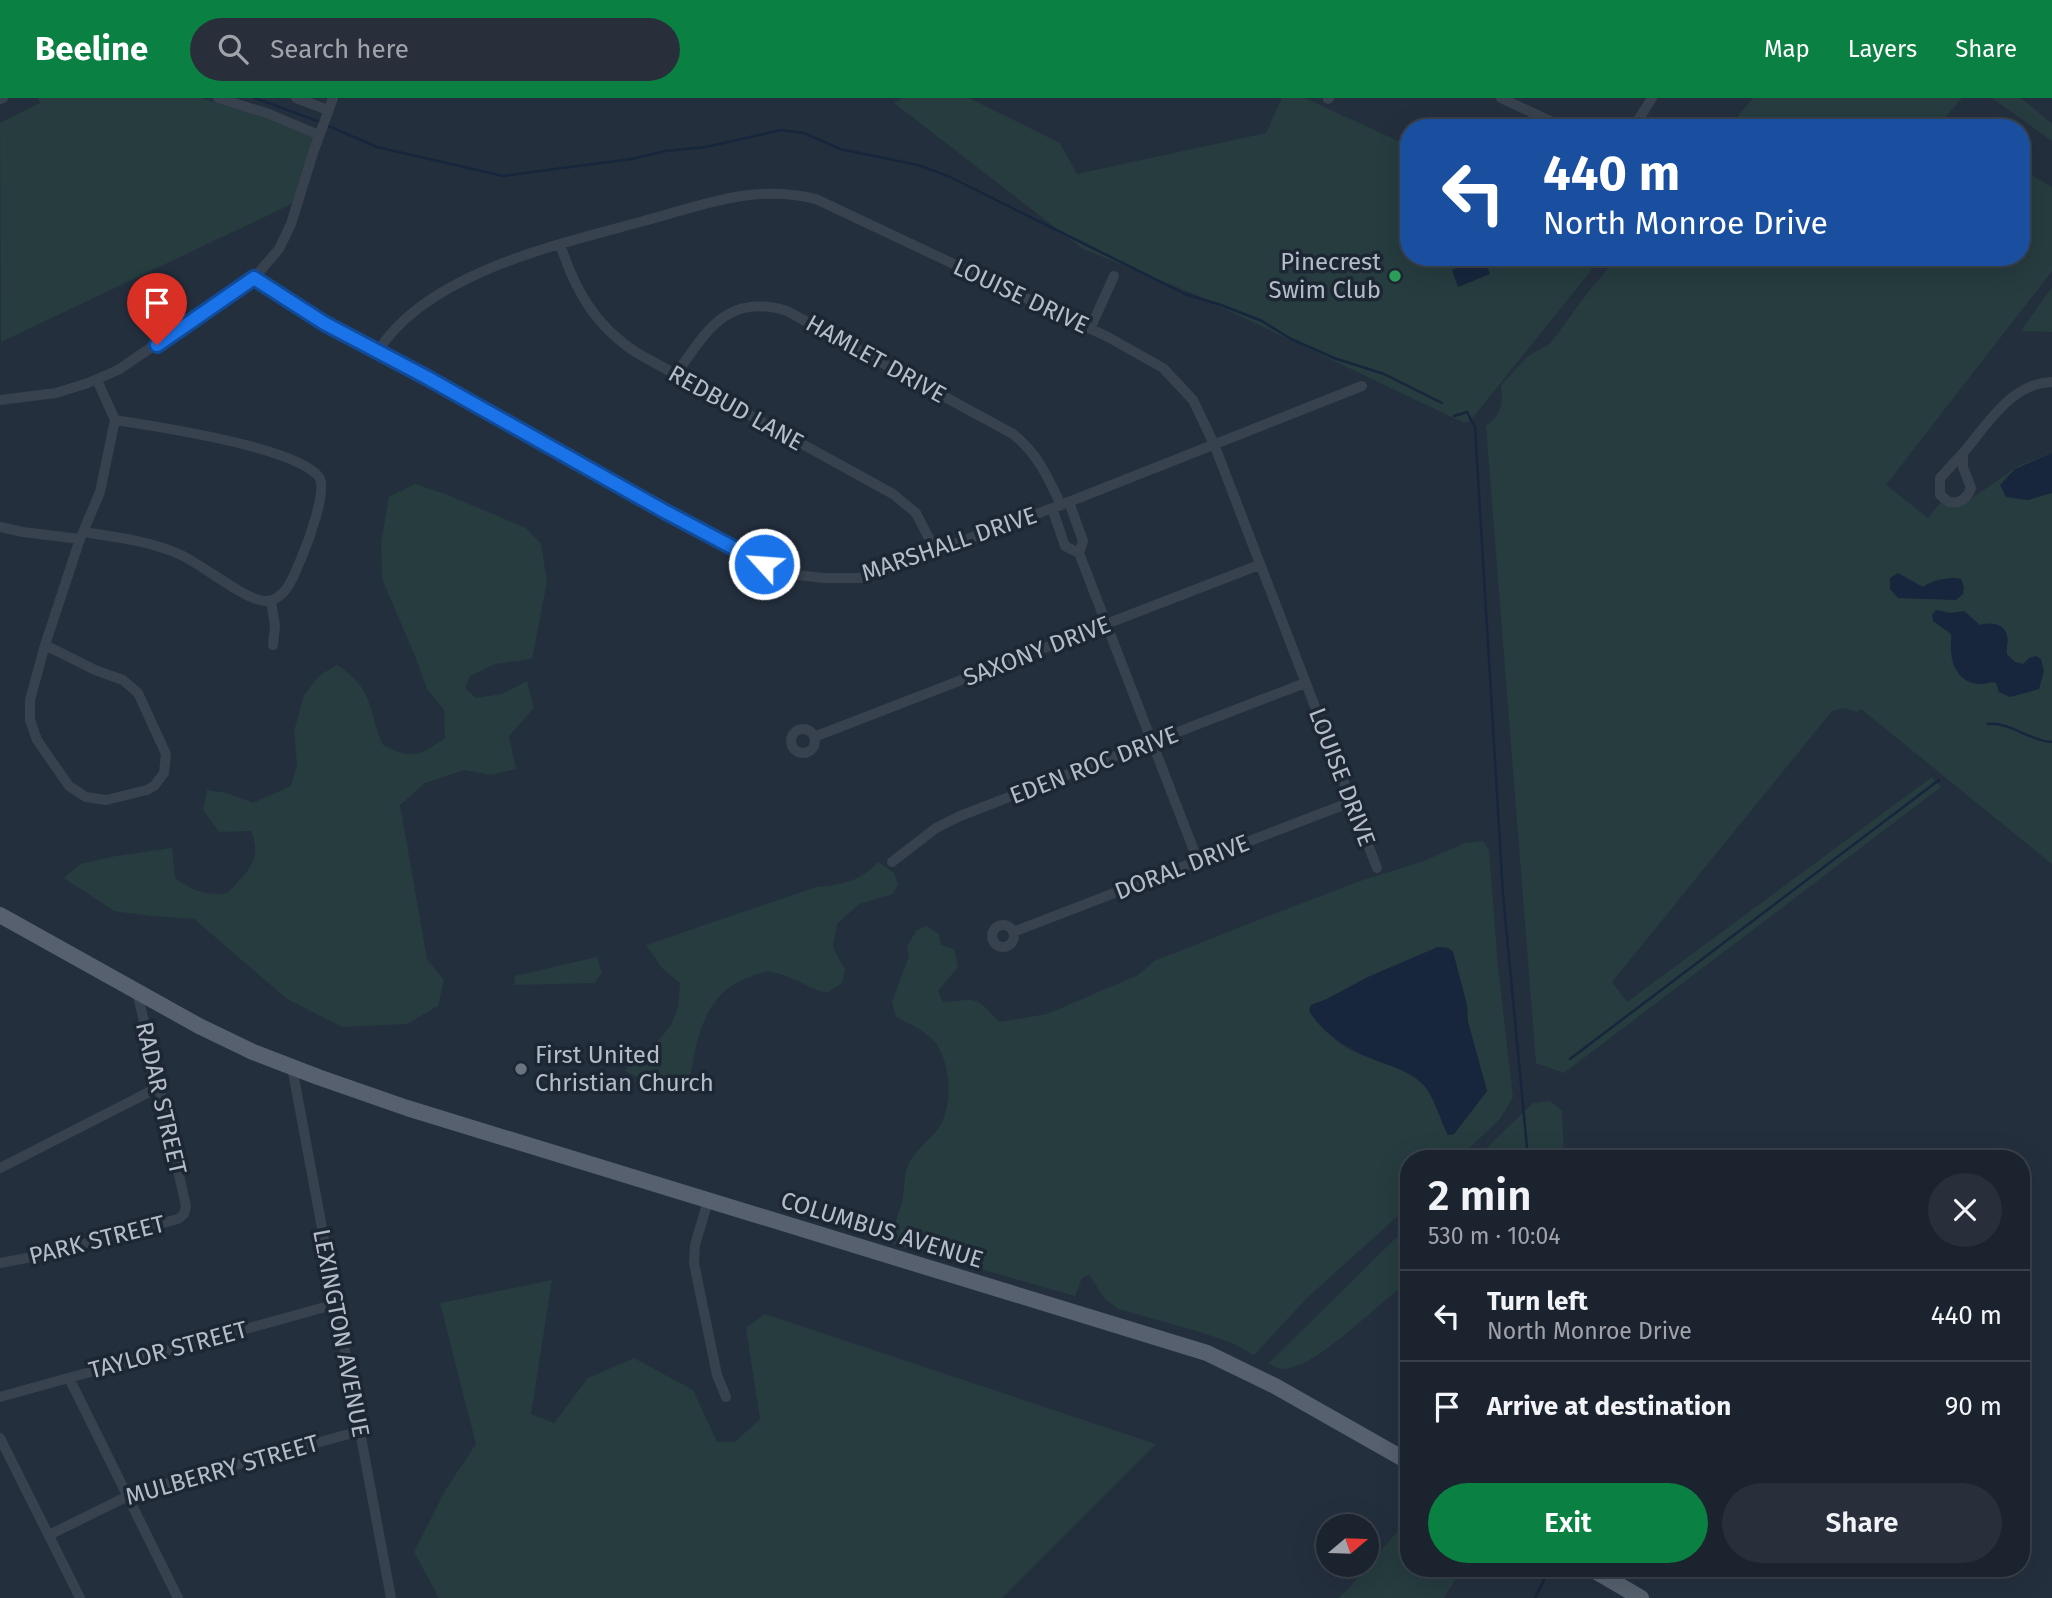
<!DOCTYPE html>
<html lang="en">
<head>
<meta charset="utf-8">
<style>
  :root { --surface:#1b232e; --page:#282f3a; --text:#f1f3f6; --muted:#a0a4aa; --line:#39404a; --accent:#0b8043 }
  body { margin:0; font-family:"Fira Sans",sans-serif; background:var(--page); color:var(--text); height:100vh; display:flex; flex-direction:column; font-size:26px; white-space:nowrap }
  * { box-sizing:border-box; margin:0 }
  p { font-size:23px; color:var(--muted) }
  .icon { flex:none; width:38px; height:38px; fill:none; stroke:currentColor; stroke-width:2; stroke-linecap:round; stroke-linejoin:round }
  .map { position:relative; flex:1; overflow:hidden }
  .sheet { position:absolute; left:1400px; top:1052px; width:630px; height:427px; display:flex; flex-direction:column; background:var(--surface); border-radius:28px; box-shadow:0 7px 28px #0002,0 0 0 2px var(--line) }
  .sheet>* { flex:none }
  .hud { position:absolute; left:1400px; top:21px; width:630px; height:147px; border-radius:28px; box-shadow:0 7px 28px #0002,0 0 0 2px var(--line); background:#1a4fa0; color:#fff; overflow:hidden }
  .needle { width:46px; rotate:71deg }
  .buttons { position:absolute; left:1316px; top:1416px; display:grid; gap:14px }
  .buttons a { display:grid; place-items:center; width:63px; height:63px; border-radius:50%; background:var(--surface); box-shadow:0 7px 28px #0002,0 0 0 2px var(--line); font-size:35px }
  .pin { position:absolute; display:grid; place-items:center; width:60px; height:60px; color:#fff; margin:-72px -30px; border-radius:50% 50% 50% 0; rotate:-45deg; box-shadow:0 0 7px #0007 }
  .pin .icon { rotate:45deg }
  .me { position:absolute; width:77px; margin:-38px; rotate:296deg; stroke-linejoin:round; filter:drop-shadow(0 0 5px #0008) }
  .turn { display:flex; align-items:center; gap:24px; height:147px; padding:0 28px; font-size:32px }
  .turn .icon { width:91px; height:91px; stroke-width:2.5 }
  .turn b { display:block; font-size:49px; line-height:60px }
  .round { display:grid; place-items:center; flex:none; width:74px; height:74px; border-radius:37px; background:var(--page) }
  .head { display:flex; align-items:center; justify-content:space-between; height:119px; padding:0 28px }
  h1 { font-size:42px; font-weight:600; line-height:52px }
  .action { display:flex; gap:14px; margin-top:auto; padding:14px 28px }
  .action a { flex:1; height:80px; border-radius:42px; background:var(--accent); color:#fff; font-size:28px; font-weight:600; line-height:80px; text-align:center }
  .action a+a { background:var(--page); color:var(--text) }
  ul { padding:0; list-style:none }
  li { display:flex; align-items:center; gap:21px; height:91px; padding:0 28px; border-top:2px solid var(--line) }
  li div { flex:1 }
  li b { display:block; font-size:26px }
  li em { font-style:normal }
  header { display:flex; align-items:center; gap:42px; box-sizing:border-box; height:98px; padding:0 35px; background:var(--accent); color:#fff }
  header strong { font-size:33px }
  nav { display:flex; gap:38px; margin-inline-start:auto; font-size:24px }
  .search { width:490px; height:63px; background:var(--page); display:flex; align-items:center; gap:18px; box-sizing:border-box; padding:0 24px; border-radius:38px; color:var(--muted); font-size:26px }
  .map>svg:first-child { display:block }
  .green { fill:#263c3f; fill-rule:evenodd }
  .water { fill:#17263c }
  .lines { fill:none; stroke-linecap:round; stroke-linejoin:round }
  .stream { stroke:#17263c; stroke-width:2.5 }
  .street { stroke:#38414e; stroke-width:10 }
  .primary { stroke:#56606e; stroke-width:16 }
  .route-casing { stroke:#114b97; stroke-width:18 }
  .route { stroke:#1a73e8; stroke-width:12 }
  .leisure-dot { fill:#2e9e5b; stroke:#1d2633; stroke-width:2.5 }
  .worship-dot { fill:#6b7280; stroke:#1d2633; stroke-width:2.5 }
  .labels { text-anchor:middle; stroke-width:7; stroke-linejoin:round; paint-order:stroke }
  .poi-label { font-size:24px; fill:#b4bcc9; stroke:#1d2633; text-anchor:end }
  .street-label { font-size:24px; fill:#b4bcc9; stroke:#1d2633 }
</style>
</head>
<body>
<header>
<strong>Beeline</strong>
<div class="search"><svg class="icon" aria-label="search" viewBox="0 0 24 24"><circle cx="10" cy="10" r="6"/><path d="M15 15l6 6"/></svg>Search here</div>
<nav><a>Map</a><a>Layers</a><a>Share</a></nav>
</header>
<div class="map">
<svg width="2052" height="1500" viewBox="0 0 2052 1500">
  <rect width="100%" height="100%" fill="#242f3e"/>
  <path class="green" d="M38,0H201L319,37L298,103L1,244L0,25L40,5Z
    M902,0H969L1060,45L1077,76L1266,35L1282,0H1305L1409,48V159H1602L1470,323L1464,325L1194,196L1083,151L894,5Z
    M1753,0H1962L1942,23L1953,30H1728Z
    M1992,0H2021L2052,26V43Z
    M2021,71L2052,89V173L1886,387L1928,420L1941,404L1965,405L2018,368L2052,355V766L1861,611L1858,614L1844,610L1832,613L1612,884L1627,904L1932,679L1941,689L1564,975L1536,965L1486,328C1502,316 1503,306 1501,287L1528,258L1550,246L1588,194L1618,159H2021Z
    M2052,189V234L2021,233Z
    M415,386L445,396L526,430L541,446L547,484L532,561L495,566L470,578L465,590L476,600L502,596L527,583L534,610L509,638L516,671L491,677L464,672L425,685L400,707L427,861L444,882L438,908L407,926L342,929L287,901L194,821L151,818L114,813L64,780L80,766L116,758L172,750L175,780C193,793 206,798 228,795C247,773 263,763 251,733L219,734L203,712L207,692L227,695L253,705L291,688L297,667L294,633L304,597L320,577L337,567C375,592 367,610 383,647C414,662 418,658 445,640L444,612L427,591L415,558L382,481L381,444L389,399Z
    M1483,743L1489,752L1498,869L1513,999L1500,1021L1459,1060H1409V1108L1308,1199L1254,1257L1232,1245L1197,1233L1118,1211L1105,1201L1089,1177L1082,1180L1075,1198L893,1146C893,1128 897,1121 902,1105C905,1093 903,1078 908,1067C915,1051 930,1043 939,1029C954,1007 951,962 933,942C923,932 909,925 896,919L892,904L909,858L907,848L917,832L926,828L939,836L941,847L954,851L958,869L938,893L943,904C978,902 974,896 999,924L1047,916L1138,877L1154,863L1266,819L1357,784L1424,763L1465,745ZM1438,849L1448,850L1453,854L1467,907L1468,924L1487,993L1454,1036L1448,1037C1439,1020 1435,997 1420,984C1397,963 1360,963 1337,943C1327,934 1319,918 1311,907L1327,901L1368,879Z
    M878,764L894,775L898,787L893,796L859,806L837,826L833,849L845,872L842,885L827,895C807,890 791,877 771,874C764,873 756,876 750,879C705,893 696,941 690,982L658,979L641,981L625,973L634,959L653,949L671,927L678,910L680,885L662,870L646,847L816,789C843,786 858,785 878,764Z
    M597,859L602,875L595,885L514,887L515,878Z
    M1550,1003L1562,1013L1564,1060H1476L1533,1005Z
    M1409,1127V1185C1377,1204 1318,1270 1283,1271C1279,1271 1272,1267 1268,1266Z
    M552,1182L531,1316L554,1325L588,1280L634,1260L693,1292L717,1344H735L760,1321L746,1230L765,1216L1156,1346L1002,1500H439L414,1454L446,1391L476,1346L440,1205Z
    M1409,1420V1470H1463L1444,1500H1338L1348,1491Z"/>
  <path class="water" d="M1467,159H1483L1490,176L1458,189L1452,172L1469,165Z
    M2052,355V395L2028,402L2006,399L2000,387L2015,371Z
    M1898,475L1923,489C1932,482 1950,478 1961,481L1964,489L1963,496L1956,502L1898,500L1890,491V480Z
    M1936,512L1951,515L1964,513L1980,527C1991,524 2003,525 2007,537C2009,542 2006,549 2007,556L2015,564L2023,566L2029,560L2036,558L2041,561L2044,573L2039,591L2010,599L1999,594L1996,585L1992,584C1969,592 1952,576 1951,553C1950,547 1952,542 1951,536L1933,523L1932,517Z
    M1438,849L1448,850L1453,854L1467,907L1468,924L1487,993L1454,1036L1448,1037C1439,1020 1435,998 1421,984C1411,975 1396,970 1383,965C1354,954 1326,940 1309,913L1311,907L1327,901L1368,879Z"/>
  <g class="lines">
    <path class="stream" d="M255,0L320,24
      M326,27L377,49L503,78L631,61L666,53L706,49L781,32L804,35L840,51L918,67L948,78L1185,196L1221,207L1262,223L1291,241L1334,260L1384,276L1442,305
      M1454,318L1467,314L1475,329L1503,796L1528,1060
      M1988,626C2011,624 2029,643 2052,644
      M1570,961L1939,682
      M1535,1500L1550,1470"/>
    <path class="street" d="M218,0L269,16L319,37
      M296,0L328,12
      M1501,0L1565,30
      M0,1L3,0
      M1328,1L1329,0
      M1633,30L1652,0
      M560,146C575,192 595,228 637,255L893,396L916,415L935,452
      M254,180L324,225L426,279L744,457L797,477L824,480H860L1061,407L1362,288
      M1090,231L1114,178
      M378,253C427,175 556,147 640,124C701,108 753,85 816,101L1108,239L1163,270L1193,302L1214,346L1377,770
      M676,276C706,234 727,194 787,213L1013,336C1037,355 1048,379 1061,407
      M0,302L56,295L88,285L118,272L254,180L279,151L291,126L313,55L333,0
      M1963,355V369L1971,390C1967,401 1960,406 1949,404L1940,397V380Z
      M1963,355C1987,327 2011,285 2052,284
      M1069,404L1083,443L1079,455L1198,763
      M1052,410L1065,448L1079,455
      M0,429L23,434L80,441
      M83,434C116,439 150,443 181,457C201,466 247,503 265,503C286,503 294,477 301,461C307,447 328,392 319,379C296,349 155,328 115,322L97,282
      M271,503L275,528L273,547
      M45,547L95,572L123,582L138,595L166,656L164,675L154,688L147,692L106,702L86,699L69,688L37,642L30,622V602Z
      M45,547L80,441L100,394L115,322
      M791 643a12 12 0 1 1 24 0a12 12 0 1 1-24 0Z
      M814,639L1259,467
      M892,764L936,730L960,718L1305,585
      M992 838a11 11 0 1 1 22 0a11 11 0 1 1-22 0Z
      M1013,834L1351,704
      M292,969L391,1500
      M0,1070L159,989
      M708,1103L695,1147L694,1165L717,1277L726,1299
      M0,1165L47,1156L178,1121L184,1116L186,1108L137,893
      M69,1280L178,1500
      M0,1299L336,1206
      M0,1340L80,1500
      M49,1437L134,1395L360,1333"/>
    <path class="primary" d="M0,817L199,928L253,954L318,979L407,1010L1207,1255L1275,1288L1409,1364
      M1590,1470L1641,1500"/>
  </g>
  <g class="lines">
    <defs>
      <path id="route" d="M157,247L254,180L324,225L426,279L664,413L764,466"/>
    </defs>
    <use href="#route" class="route-casing"/>
    <use href="#route" class="route"/>
  </g>
  <circle class="leisure-dot" cx="1395" cy="178" r="7"/>
  <circle class="worship-dot" cx="521" cy="971" r="7"/>
  <g class="labels">
    <g class="poi-label">
      <text x="1381" y="172">Pinecrest<tspan x="1381" dy="28">Swim Club</tspan></text>
      <text x="535" y="965" text-anchor="start">First United<tspan x="535" dy="28">Christian Church</tspan></text>
    </g>
    <g class="street-label">
      <text transform="translate(1021 198) rotate(25)" y="8">LOUISE DRIVE</text>
      <text transform="translate(876 261) rotate(29)" y="8">HAMLET DRIVE</text>
      <text transform="translate(736 310) rotate(29)" y="8">REDBUD LANE</text>
      <text transform="translate(949 446) rotate(-19)" y="8">MARSHALL DRIVE</text>
      <text transform="translate(1037 553) rotate(-21)" y="8">SAXONY DRIVE</text>
      <text transform="translate(1094 667) rotate(-21)" y="8">EDEN ROC DRIVE</text>
      <text transform="translate(1342 679) rotate(69)" y="8">LOUISE DRIVE</text>
      <text transform="translate(1182 769) rotate(-21)" y="8">DORAL DRIVE</text>
      <text transform="translate(161 1000) rotate(77)" y="8">RADAR STREET</text>
      <text transform="translate(882 1132) rotate(17)" y="8">COLUMBUS AVENUE</text>
      <text transform="translate(97 1142) rotate(-14)" y="8">PARK STREET</text>
      <text transform="translate(341 1235) rotate(79)" y="8">LEXINGTON AVENUE</text>
      <text transform="translate(168 1252) rotate(-15)" y="8">TAYLOR STREET</text>
      <text transform="translate(222 1372) rotate(-16)" y="8">MULBERRY STREET</text>
    </g>
  </g>
</svg>
<div class="buttons">
<a><svg class="needle" viewBox="-14 -14 28 28"><path d="M0-13l5 13h-10z" fill="#e53935"/><path d="M0 13l5-13h-10z" fill="#a0a4aa"/></svg></a>
</div>
<div class="pin" style="left:157px;top:247px;background:#d93025"><svg class="icon" aria-label="arrive" viewBox="0 0 24 24"><path d="M6 21V4h12l-3 4 3 4H6"/></svg></div>
<svg class="me" style="left:764px;top:466px" viewBox="-20 -20 40 40"><circle r="17" fill="#1a73e8" stroke="#fff" stroke-width="3"/><path d="M0-11L8 9 0 5-8 9z" fill="#fff"/></svg>
<div class="hud">
<div class="turn"><svg class="icon" aria-label="left" viewBox="0 0 24 24"><path d="M17 20v-9H6M10 6l-5 5 5 5"/></svg><div><b>440 m</b>North Monroe Drive</div></div>
</div>
<section class="sheet">
<div class="head"><div><h1>2 min</h1><p>530 m · 10:04</p></div><a class="round"><svg class="icon" aria-label="close" viewBox="0 0 24 24"><path d="M6 6l12 12M18 6L6 18"/></svg></a></div>
<ul>
<li><svg class="icon" aria-label="left" viewBox="0 0 24 24"><path d="M17 20v-9H6M10 6l-5 5 5 5"/></svg><div><b>Turn left</b><p>North Monroe Drive</p></div><em>440 m</em></li>
<li><svg class="icon" aria-label="arrive" viewBox="0 0 24 24"><path d="M6 21V4h12l-3 4 3 4H6"/></svg><div><b>Arrive at destination</b></div><em>90 m</em></li>
</ul>
<div class="action"><a>Exit</a><a>Share</a></div>
</section>
</div>
</body>
</html>
